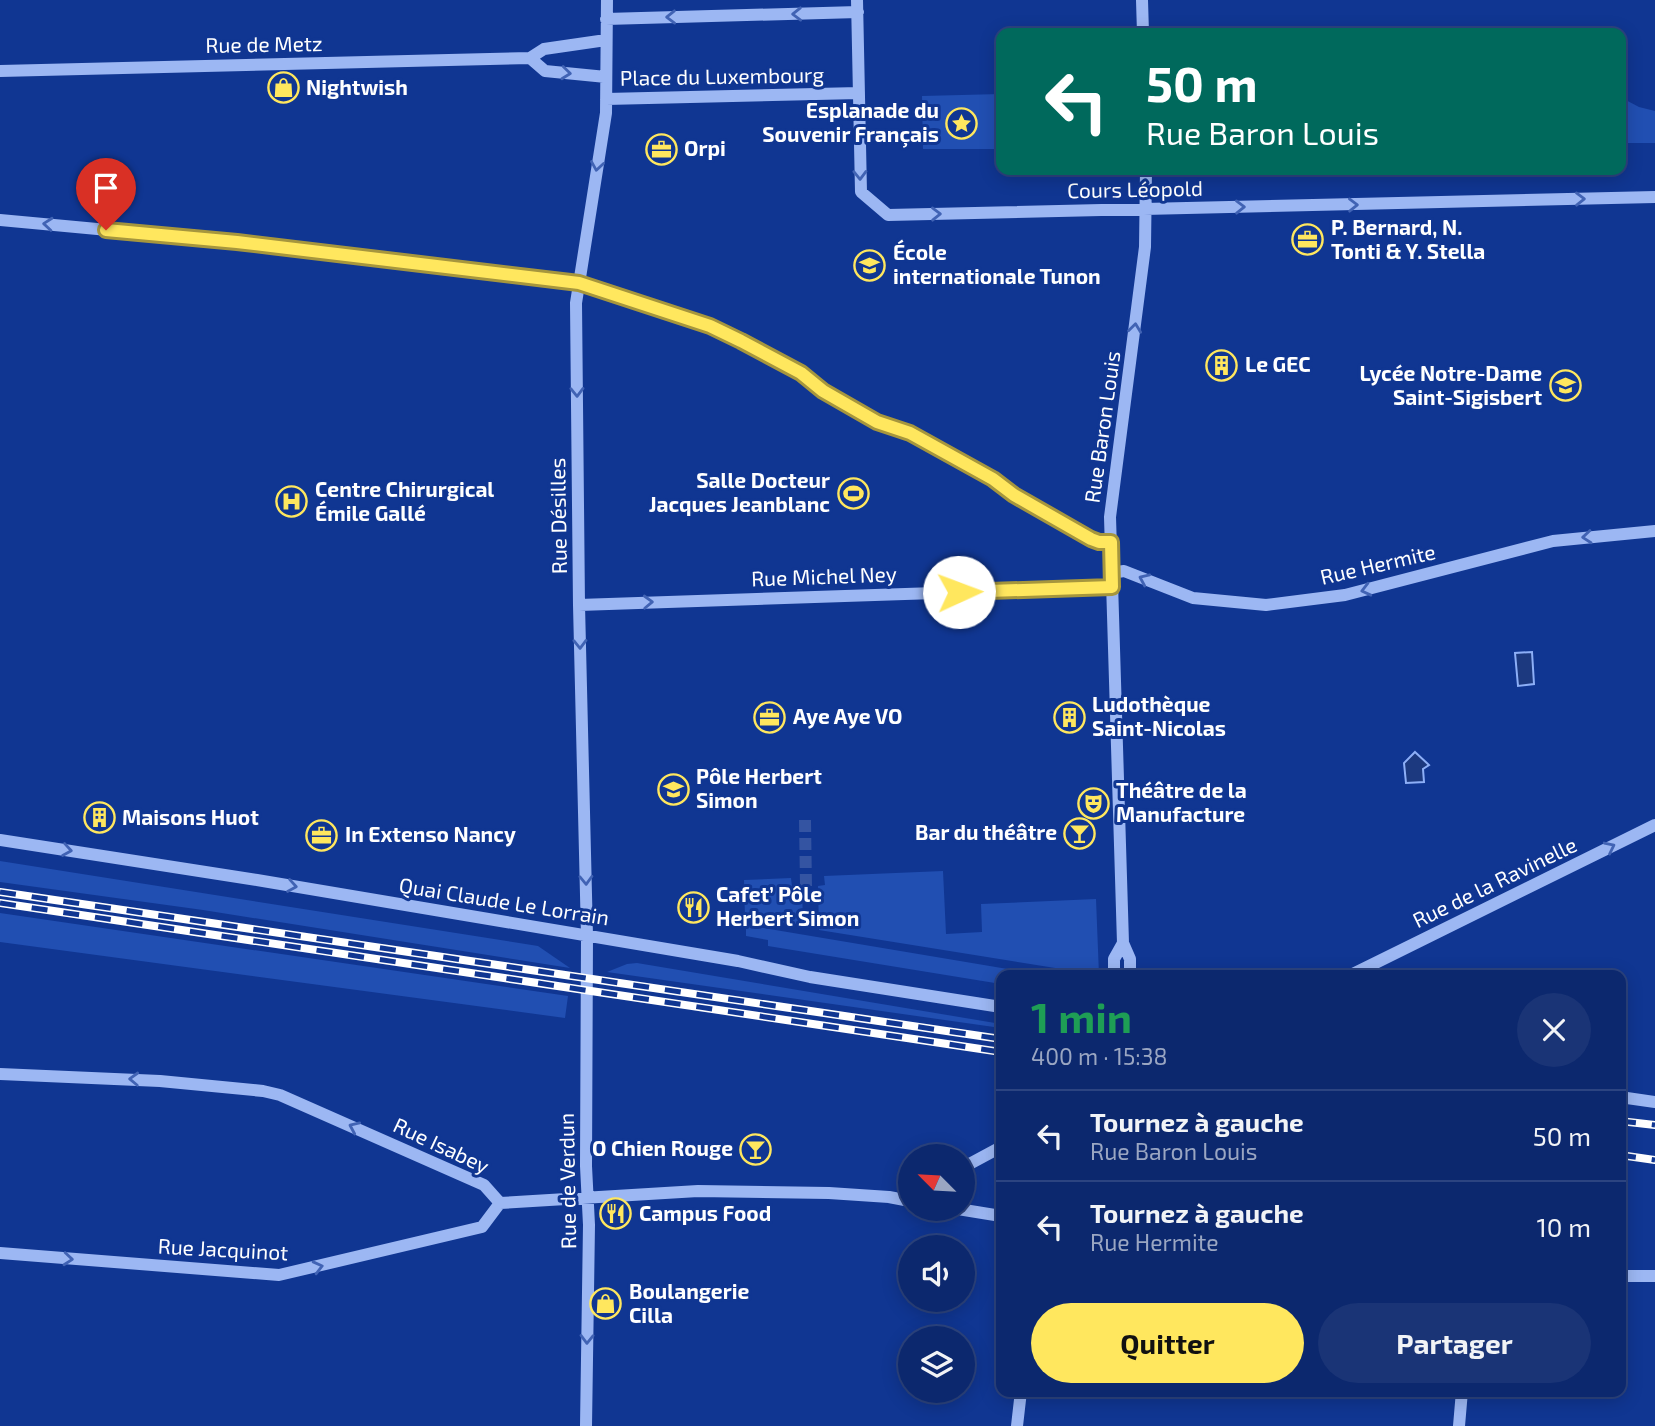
<!DOCTYPE html>
<html lang="fr">
<head>
<meta charset="utf-8">
<style>
  :root { --surface:#0c286e; --page:#1a3476; --text:#f1f3f6; --muted:#9aa6c2; --line:#2c4481; --accent:#ffe75e }
  body { margin:0; font-family:"Exo 2",sans-serif; background:var(--page); color:var(--text); height:100vh; display:flex; flex-direction:column; font-size:26px; white-space:nowrap }
  * { box-sizing:border-box; margin:0 }
  p { font-size:23px; color:var(--muted) }
  .icon { flex:none; width:38px; height:38px; fill:none; stroke:currentColor; stroke-width:2; stroke-linecap:round; stroke-linejoin:round }
  .map { position:relative; flex:1; overflow:hidden }
  .panel { position:absolute; left:996px; top:970px; width:630px; height:427px; display:flex; flex-direction:column; background:var(--surface); border-radius:14px; box-shadow:0 4px 18px #0003,0 0 0 2px var(--line) }
  .panel>* { flex:none }
  .top-card { position:absolute; left:996px; top:28px; width:630px; height:147px; border-radius:14px; box-shadow:0 4px 18px #0003,0 0 0 2px var(--line); background:#00695c; color:#fff; overflow:hidden }
  .needle { width:46px; rotate:294deg }
  .fabs { position:absolute; left:898px; top:1144px; display:grid; gap:14px }
  .fabs a { display:grid; place-items:center; width:77px; height:77px; border-radius:50%; background:var(--surface); box-shadow:0 4px 18px #0003,0 0 0 2px var(--line); font-size:35px }
  .pin { position:absolute; display:grid; place-items:center; width:60px; height:60px; color:#fff; margin:-72px -30px; border-radius:50% 50% 50% 0; rotate:-45deg; box-shadow:0 0 7px #0007 }
  .pin .icon { rotate:45deg }
  .me { position:absolute; width:77px; margin:-38px; rotate:88deg; stroke-linejoin:round; filter:drop-shadow(0 0 5px #0008) }
  .turn { display:flex; align-items:center; gap:24px; height:147px; padding:0 35px; font-size:32px }
  .turn .icon { width:91px; height:91px; stroke-width:2.5 }
  .turn b { display:block; font-size:49px; line-height:60px }
  .round { display:grid; place-items:center; flex:none; width:74px; height:74px; border-radius:37px; background:var(--page) }
  .headline { display:flex; align-items:center; justify-content:space-between; height:119px; padding:0 35px }
  h1 { font-size:42px; font-weight:700; line-height:52px; color:#1e9e55 }
  .action { display:flex; gap:14px; margin-top:auto; padding:14px 35px }
  .action a { flex:1; height:80px; border-radius:42px; background:var(--accent); color:#111; font-size:28px; font-weight:700; line-height:80px; text-align:center }
  .action a+a { background:var(--page); color:var(--text) }
  ul { padding:0; list-style:none }
  li { display:flex; align-items:center; gap:21px; height:91px; padding:0 35px; border-top:2px solid var(--line) }
  li div { flex:1 }
  li b { display:block; font-size:26px }
  li em { font-style:normal }
  .map>svg:first-child { display:block }
  .green { fill:#214fb2 }
  .water { fill:#1c397f; stroke:#8daff7; stroke-width:2 }
  .lines { fill:none; stroke-linecap:round; stroke-linejoin:round }
  .minor-tunnel { stroke:#3454a2; stroke-width:12; stroke-dasharray:12 6; stroke-linecap:butt }
  .minor { stroke:#9cb7f3; stroke-width:12 }
  .rail-casing { stroke:#fff; stroke-width:8 }
  .rail { stroke:#103692; stroke-width:5; stroke-dasharray:16; stroke-linecap:butt }
  .oneway { stroke:#4163b4 }
  .route-casing { stroke:#a6963d; stroke-width:18 }
  .route { stroke:#ffe75e; stroke-width:12 }
  .labels { text-anchor:middle; stroke-width:6; stroke-linejoin:round; paint-order:stroke }
  .street-label { font-size:21px; fill:#fff; stroke:#103692 }
  .poi-label { font-size:21px; font-weight:bold; fill:#fff; stroke:#103692; text-anchor:start }
</style>
</head>
<body>
<div class="map">
<svg width="1655" height="1426" viewBox="0 0 1655 1426">
  <rect width="100%" height="100%" fill="#103692"/>
  <path class="green" d="M1001,94V149H923L922,96Z
    M1620,97L1639,107L1655,111V143H1621Z
    M0,861L538,946L570,968L203,910L0,882Z
    M943,871L946,934L982,932L981,904L1096,899L1099,975L819,930L818,886L825,885L824,876Z
    M791,878L792,887L802,886L803,925L745,918L744,880Z
    M0,913L568,996L565,1018L0,942Z
    M746,925L1044,975H1001V984L768,946V940L746,936Z
    M637,963L1001,1024V1028L607,972L627,964Z"/>
  <path class="water" d="M1532,652L1534,684L1518,686L1515,653Z
    M1415,752L1429,765L1423,769L1424,782L1406,783L1404,763Z"/>
  <g class="lines">
    <path class="minor-tunnel" d="M805,820L806,886"/>
    <path class="minor" d="M857,0L861,192L888,215L1655,197
      M1142,0L1143,33
      M606,19L858,12
      M530,58L545,71L606,77
      M530,58L544,49L606,40
      M0,71L530,58
      M606,99L859,93
      M0,220L237,242L578,283L695,321L741,341L801,373L823,391L877,422L910,433L993,479L1014,495L1091,539L1099,542H1111
      M1111,573L1124,571L1193,598L1266,605L1345,595L1553,541L1655,531
      M579,605L1112,587
      M0,840L257,880L738,961L810,977L1001,1007
      M1114,975V959L1123,943
      M1130,975V959L1123,943L1110,517L1145,247L1146,170
      M1351,975L1655,825
      M0,1074L160,1081L263,1091L280,1095L484,1185L500,1203
      M1620,1097L1655,1102
      M962,1168L1001,1147
      M500,1203L698,1191L829,1193L889,1197L910,1201
      M958,1209L1001,1216
      M0,1253L279,1275L482,1227L500,1203
      M1620,1276H1655
      M586,1426L589,1225L586,1166L587,936L579,605L576,303L606,113L607,0
      M1017,1426L1021,1391
      M1459,1426L1462,1391"/>
    <defs>
      <path id="rail" d="M0,892L1001,1039
        M0,903L1001,1052
        M1620,1121L1655,1125
        M1620,1155L1655,1160"/>
    </defs>
    <use href="#rail" class="rail-casing"/>
    <use href="#rail" class="rail"/>
  </g>
  <defs><path id="oneway-chevron" d="M-2-3.5L2.5 0L-2 3.5" fill="none" stroke-width="1.6" stroke-linecap="round" stroke-linejoin="round" transform="scale(1.75)"/></defs>
  <g class="oneway">
    <use href="#oneway-chevron" transform="translate(797 14) rotate(179)"/>
    <use href="#oneway-chevron" transform="translate(671 17) rotate(179)"/>
    <use href="#oneway-chevron" transform="translate(566 73) rotate(6)"/>
    <use href="#oneway-chevron" transform="translate(597 166) rotate(99)"/>
    <use href="#oneway-chevron" transform="translate(860 175) rotate(89)"/>
    <use href="#oneway-chevron" transform="translate(1580 199) rotate(-1)"/>
    <use href="#oneway-chevron" transform="translate(1353 205) rotate(-1)"/>
    <use href="#oneway-chevron" transform="translate(1240 207) rotate(-1)"/>
    <use href="#oneway-chevron" transform="translate(936 214) rotate(-1)"/>
    <use href="#oneway-chevron" transform="translate(48 224) rotate(-175)"/>
    <use href="#oneway-chevron" transform="translate(1135 328) rotate(-83)"/>
    <use href="#oneway-chevron" transform="translate(577 392) rotate(89)"/>
    <use href="#oneway-chevron" transform="translate(1587 537) rotate(175)"/>
    <use href="#oneway-chevron" transform="translate(1144 579) rotate(-156)"/>
    <use href="#oneway-chevron" transform="translate(1366 590) rotate(166)"/>
    <use href="#oneway-chevron" transform="translate(648 602) rotate(-2)"/>
    <use href="#oneway-chevron" transform="translate(580 644) rotate(89)"/>
    <use href="#oneway-chevron" transform="translate(1610 847) rotate(-26)"/>
    <use href="#oneway-chevron" transform="translate(67 850) rotate(9)"/>
    <use href="#oneway-chevron" transform="translate(586 880) rotate(88)"/>
    <use href="#oneway-chevron" transform="translate(292 886) rotate(10)"/>
    <use href="#oneway-chevron" transform="translate(134 1079) rotate(-178)"/>
    <use href="#oneway-chevron" transform="translate(354 1127) rotate(-156)"/>
    <use href="#oneway-chevron" transform="translate(68 1259) rotate(5)"/>
    <use href="#oneway-chevron" transform="translate(318 1267) rotate(-14)"/>
    <use href="#oneway-chevron" transform="translate(587 1339) rotate(91)"/>
  </g>
  <g class="lines">
    <defs>
      <path id="route" d="M106,230L237,242L579,283L710,326L741,341L801,373L823,391L877,422L910,433L993,479L1014,495L1091,539L1099,542H1111L1112,587L959,592"/>
    </defs>
    <use href="#route" class="route-casing"/>
    <use href="#route" class="route"/>
  </g>
  <defs>
    <symbol id="shop-ring" viewBox="-11 -11 22 22"><circle r="9.5" fill="#103692" stroke="#ffe75e" stroke-width="1.5"/><path d="M-5-2.5h2.3a2.7 3.5 0 0 1 5.4 0H5L5.5 6h-11ZM-1.5-2.5h3a1.5 2.3 0 0 0-3 0Z" fill="#ffe75e"/></symbol>
    <symbol id="sight-ring" viewBox="-11 -11 22 22"><circle r="9.5" fill="#103692" stroke="#ffe75e" stroke-width="1.5"/><path d="M0-6L1.8-2.2L6-1.7L2.9 1.2L3.7 5.4L0 3.3L-3.7 5.4L-2.9 1.2L-6-1.7L-1.8-2.2Z" fill="#ffe75e"/></symbol>
    <symbol id="office-ring" viewBox="-11 -11 22 22"><circle r="9.5" fill="#103692" stroke="#ffe75e" stroke-width="1.5"/><path d="M-6-3h4V-5.5h4V-3h4V5H-6ZM-1-4.5V-3h2v-1.5ZM-6 0V1H6V0Z" fill="#ffe75e"/></symbol>
    <symbol id="university-ring" viewBox="-11 -11 22 22"><circle r="9.5" fill="#103692" stroke="#ffe75e" stroke-width="1.5"/><path d="M0-5L7-2L0 1L-7-2ZM-4 1L0 2.5L4 1V4Q0 6-4 4Z" fill="#ffe75e"/></symbol>
    <symbol id="building-ring" viewBox="-11 -11 22 22"><circle r="9.5" fill="#103692" stroke="#ffe75e" stroke-width="1.5"/><path d="M-4-6H4V6H1V3H-1V6H-4ZM-2.5-4.3h1.7v1.8h-1.7ZM.8-4.3h1.7v1.8H.8ZM-2.5-1h1.7V.8h-1.7ZM.8-1h1.7V.8H.8Z" fill="#ffe75e"/></symbol>
    <symbol id="school-ring" viewBox="-11 -11 22 22"><circle r="9.5" fill="#103692" stroke="#ffe75e" stroke-width="1.5"/><path d="M0-5L7-2L0 1L-7-2ZM-4 1L0 2.5L4 1V4Q0 6-4 4Z" fill="#ffe75e"/></symbol>
    <symbol id="stadium-ring" viewBox="-11 -11 22 22"><circle r="9.5" fill="#103692" stroke="#ffe75e" stroke-width="1.5"/><path d="M0-5a6.5 5 0 1 0 0 10a6.5 5 0 1 0 0-10ZM-3.5-1.8h7v3.6h-7Z" fill="#ffe75e"/></symbol>
    <symbol id="hospital-ring" viewBox="-11 -11 22 22"><circle r="9.5" fill="#103692" stroke="#ffe75e" stroke-width="1.5"/><path d="M-5-5h3v3.5h4V-5h3V5h-3V1.5h-4V5h-3Z" fill="#ffe75e"/></symbol>
    <symbol id="theatre-ring" viewBox="-11 -11 22 22"><circle r="9.5" fill="#103692" stroke="#ffe75e" stroke-width="1.5"/><path d="M-5-5.5Q0-4 5-5.5V0Q5 5 0 6Q-5 5-5 0ZM-3.3-2.5H-1v1.5H-3.3ZM1-2.5H3.3v1.5H1ZM-2.8 1Q0 5.5 2.8 1Z" fill="#ffe75e"/></symbol>
    <symbol id="bar-ring" viewBox="-11 -11 22 22"><circle r="9.5" fill="#103692" stroke="#ffe75e" stroke-width="1.5"/><path d="M-6-5H6L.8 .8V4.5H3.5V6h-7V4.5H-.8V.8Z" fill="#ffe75e"/></symbol>
    <symbol id="restaurant-ring" viewBox="-11 -11 22 22"><circle r="9.5" fill="#103692" stroke="#ffe75e" stroke-width="1.5"/><path d="M-5-6h1v4h1v-4h1v4h1v-4h1v5L-1.5 .5V6h-2V.5L-5-1ZM5-6V6H3V1.5H1.5Q1.5-4 5-6Z" fill="#ffe75e"/></symbol>
  </defs>
  <g fill-rule="evenodd">
    <use href="#shop-ring" x="266" y="70" width="35" height="35"/>
    <use href="#sight-ring" x="944" y="106" width="35" height="35"/>
    <use href="#office-ring" x="644" y="132" width="35" height="35"/>
    <use href="#office-ring" x="1290" y="222" width="35" height="35"/>
    <use href="#university-ring" x="852" y="248" width="35" height="35"/>
    <use href="#building-ring" x="1204" y="348" width="35" height="35"/>
    <use href="#school-ring" x="1548" y="368" width="35" height="35"/>
    <use href="#stadium-ring" x="836" y="476" width="35" height="35"/>
    <use href="#hospital-ring" x="274" y="484" width="35" height="35"/>
    <use href="#office-ring" x="752" y="700" width="35" height="35"/>
    <use href="#building-ring" x="1052" y="700" width="35" height="35"/>
    <use href="#university-ring" x="656" y="772" width="35" height="35"/>
    <use href="#theatre-ring" x="1076" y="786" width="35" height="35"/>
    <use href="#building-ring" x="82" y="800" width="35" height="35"/>
    <use href="#bar-ring" x="1062" y="816" width="35" height="35"/>
    <use href="#office-ring" x="304" y="818" width="35" height="35"/>
    <use href="#restaurant-ring" x="676" y="890" width="35" height="35"/>
    <use href="#bar-ring" x="738" y="1132" width="35" height="35"/>
    <use href="#restaurant-ring" x="598" y="1196" width="35" height="35"/>
    <use href="#shop-ring" x="588" y="1286" width="35" height="35"/>
  </g>
  <g class="labels">
    <g class="street-label">
      <text transform="translate(264 45) rotate(-1)" y="7">Rue de Metz</text>
      <text transform="translate(722 77) rotate(-1)" y="7">Place du Luxembourg</text>
      <text transform="translate(1135 190) rotate(-1)" y="7">Cours Léopold</text>
      <text transform="translate(1103 427) rotate(-82)" y="7">Rue Baron Louis</text>
      <text transform="translate(559 516) rotate(-91)" y="7">Rue Désilles</text>
      <text transform="translate(1378 565) rotate(-13)" y="7">Rue Hermite</text>
      <text transform="translate(824 577) rotate(-2)" y="7">Rue Michel Ney</text>
      <text transform="translate(1495 883) rotate(-26)" y="7">Rue de la Ravinelle</text>
      <text transform="translate(504 902) rotate(9)" y="7">Quai Claude Le Lorrain</text>
      <text transform="translate(441 1146) rotate(25)" y="7">Rue Isabey</text>
      <text transform="translate(568 1181) rotate(-91)" y="7">Rue de Verdun</text>
      <text transform="translate(223 1250) rotate(3)" y="7">Rue Jacquinot</text>
    </g>
    <g class="poi-label">
      <text x="306" y="95">Nightwish</text>
      <text x="939" y="118" text-anchor="end">Esplanade du<tspan x="939" dy="24">Souvenir Français</tspan></text>
      <text x="684" y="156">Orpi</text>
      <text x="1331" y="235">P. Bernard, N.<tspan x="1331" dy="24">Tonti &amp; Y. Stella</tspan></text>
      <text x="893" y="260">École<tspan x="893" dy="24">internationale Tunon</tspan></text>
      <text x="1245" y="372">Le GEC</text>
      <text x="1542" y="381" text-anchor="end">Lycée Notre-Dame<tspan x="1542" dy="24">Saint-Sigisbert</tspan></text>
      <text x="830" y="488" text-anchor="end">Salle Docteur<tspan x="830" dy="24">Jacques Jeanblanc</tspan></text>
      <text x="315" y="497">Centre Chirurgical<tspan x="315" dy="24">Émile Gallé</tspan></text>
      <text x="1092" y="712">Ludothèque<tspan x="1092" dy="24">Saint-Nicolas</tspan></text>
      <text x="793" y="724">Aye Aye VO</text>
      <text x="696" y="784">Pôle Herbert<tspan x="696" dy="24">Simon</tspan></text>
      <text x="1116" y="798">Théâtre de la<tspan x="1116" dy="24">Manufacture</tspan></text>
      <text x="122" y="825">Maisons Huot</text>
      <text x="1057" y="840" text-anchor="end">Bar du théâtre</text>
      <text x="345" y="842">In Extenso Nancy</text>
      <text x="716" y="902">Cafet’ Pôle<tspan x="716" dy="24">Herbert Simon</tspan></text>
      <text x="733" y="1156" text-anchor="end">O Chien Rouge</text>
      <text x="639" y="1221">Campus Food</text>
      <text x="629" y="1299">Boulangerie<tspan x="629" dy="24">Cilla</tspan></text>
    </g>
  </g>
</svg>
<div class="fabs">
<a><svg class="needle" viewBox="-14 -14 28 28"><path d="M0-13l5 13h-10z" fill="#e53935"/><path d="M0 13l5-13h-10z" fill="#9aa6c2"/></svg></a>
<a><svg class="icon" aria-label="sound" viewBox="0 0 24 24"><path d="M4 9h4l5-4v14l-5-4H4zM17 9q2 3 0 6"/></svg></a>
<a><svg class="icon" aria-label="layers" viewBox="0 0 24 24"><path d="M12 4l9 5-9 5-9-5zM3 14l9 5 9-5"/></svg></a>
</div>
<div class="pin" style="left:106px;top:230px;background:#d93025"><svg class="icon" aria-label="arrive" viewBox="0 0 24 24"><path d="M6 21V4h12l-3 4 3 4H6"/></svg></div>
<svg class="me" style="left:959px;top:592px" viewBox="-20 -20 40 40"><circle r="19" fill="#fff"/><path d="M0-13L10 11 0 6-10 11z" fill="#ffe75e"/></svg>
<div class="top-card">
<div class="turn"><svg class="icon" aria-label="left" viewBox="0 0 24 24"><path d="M17 20v-9H6M10 6l-5 5 5 5"/></svg><div><b>50 m</b>Rue Baron Louis</div></div>
</div>
<section class="panel">
<div class="headline"><div><h1>1 min</h1><p>400 m · 15:38</p></div><a class="round"><svg class="icon" aria-label="close" viewBox="0 0 24 24"><path d="M6 6l12 12M18 6L6 18"/></svg></a></div>
<ul>
<li><svg class="icon" aria-label="left" viewBox="0 0 24 24"><path d="M17 20v-9H6M10 6l-5 5 5 5"/></svg><div><b>Tournez à gauche</b><p>Rue Baron Louis</p></div><em>50 m</em></li>
<li><svg class="icon" aria-label="left" viewBox="0 0 24 24"><path d="M17 20v-9H6M10 6l-5 5 5 5"/></svg><div><b>Tournez à gauche</b><p>Rue Hermite</p></div><em>10 m</em></li>
</ul>
<div class="action"><a>Quitter</a><a>Partager</a></div>
</section>
</div>
</body>
</html>
